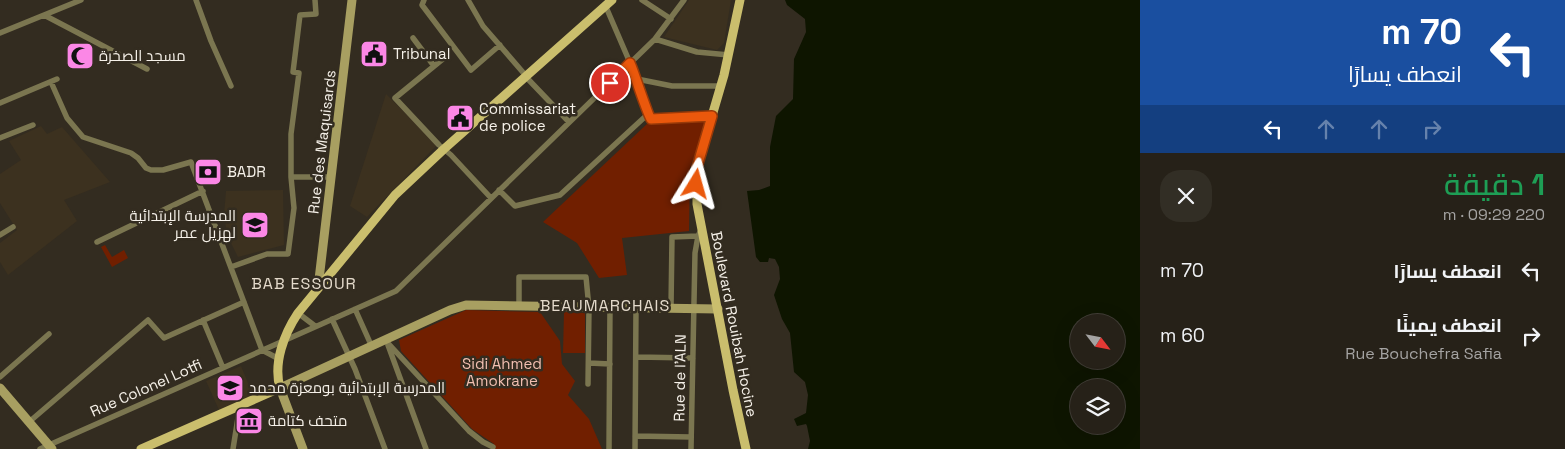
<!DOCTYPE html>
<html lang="ar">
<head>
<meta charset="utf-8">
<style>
  :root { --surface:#262118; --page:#322e25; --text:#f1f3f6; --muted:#a4a3a2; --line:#423e37 }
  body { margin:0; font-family:"Space Grotesk",Cairo,sans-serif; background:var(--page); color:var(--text); direction:rtl; height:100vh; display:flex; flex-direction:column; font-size:19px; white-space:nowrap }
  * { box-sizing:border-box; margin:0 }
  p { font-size:16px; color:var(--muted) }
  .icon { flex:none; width:28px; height:28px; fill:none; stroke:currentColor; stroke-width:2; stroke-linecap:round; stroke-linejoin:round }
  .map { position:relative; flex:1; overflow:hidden; direction:ltr }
  .side { display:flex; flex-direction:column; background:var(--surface); width:425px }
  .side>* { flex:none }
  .guide { background:#1a4fa0; color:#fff; overflow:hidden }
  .needle { width:32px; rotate:122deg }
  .fabs { position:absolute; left:1070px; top:314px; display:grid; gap:10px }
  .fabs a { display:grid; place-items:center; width:55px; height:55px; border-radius:50%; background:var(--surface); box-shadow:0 5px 20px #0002,0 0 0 1px var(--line); font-size:25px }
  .pin { position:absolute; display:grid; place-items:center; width:42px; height:42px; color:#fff; margin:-21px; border:2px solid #fff; border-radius:50%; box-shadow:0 1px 5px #0007 }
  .me { position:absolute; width:55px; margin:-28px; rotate:8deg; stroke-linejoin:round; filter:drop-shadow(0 0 4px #0008) }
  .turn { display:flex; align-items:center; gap:18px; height:105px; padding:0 20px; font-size:22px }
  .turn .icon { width:65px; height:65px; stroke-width:2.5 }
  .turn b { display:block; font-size:35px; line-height:42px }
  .lanes { display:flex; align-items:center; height:48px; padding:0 20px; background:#0003; justify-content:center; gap:25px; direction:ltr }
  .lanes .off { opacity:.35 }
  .round { display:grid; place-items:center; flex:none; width:52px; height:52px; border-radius:20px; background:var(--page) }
  .overview { display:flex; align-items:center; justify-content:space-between; height:85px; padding:0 20px }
  h1 { font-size:30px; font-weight:600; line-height:38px; color:#1e9e55 }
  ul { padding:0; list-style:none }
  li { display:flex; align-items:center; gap:15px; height:65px; padding:0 20px }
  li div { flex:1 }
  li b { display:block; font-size:19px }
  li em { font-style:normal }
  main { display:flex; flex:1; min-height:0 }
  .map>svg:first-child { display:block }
  .built { fill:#3c311f }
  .green { fill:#711f00 }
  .water { fill:#0e1500; fill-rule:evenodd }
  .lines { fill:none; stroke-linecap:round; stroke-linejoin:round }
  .street { stroke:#7b7650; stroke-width:5.5 }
  .secondary { stroke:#a89f61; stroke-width:9 }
  .primary { stroke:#cabe6d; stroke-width:9 }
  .route-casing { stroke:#983908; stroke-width:12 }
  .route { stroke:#ea580c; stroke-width:9 }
  .labels { text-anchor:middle; stroke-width:5; stroke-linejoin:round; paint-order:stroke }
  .poi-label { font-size:15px; fill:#f6f1e9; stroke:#332c20; text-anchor:start }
  .street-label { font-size:15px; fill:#f6f1e9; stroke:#332c20 }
  .park-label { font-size:15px; fill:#f1bfb0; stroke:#332c20 }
  .neighbourhood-label { font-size:16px; letter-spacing:1px; fill:#e4dacb; stroke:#332c20 }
</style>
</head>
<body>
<main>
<section class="side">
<div class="guide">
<div class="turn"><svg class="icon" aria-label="left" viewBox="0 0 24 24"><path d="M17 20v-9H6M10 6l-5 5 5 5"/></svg><div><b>70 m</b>انعطف يسارًا</div></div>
<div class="lanes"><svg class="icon" aria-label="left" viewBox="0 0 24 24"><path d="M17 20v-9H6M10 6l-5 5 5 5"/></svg><svg class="icon off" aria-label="ahead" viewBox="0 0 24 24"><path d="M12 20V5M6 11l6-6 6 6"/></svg><svg class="icon off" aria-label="ahead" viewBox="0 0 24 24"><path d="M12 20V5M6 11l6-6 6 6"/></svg><svg class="icon off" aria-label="right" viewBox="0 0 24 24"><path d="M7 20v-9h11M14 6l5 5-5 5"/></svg></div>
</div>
<div class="overview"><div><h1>1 دقيقة</h1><p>220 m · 09:29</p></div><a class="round"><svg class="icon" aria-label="close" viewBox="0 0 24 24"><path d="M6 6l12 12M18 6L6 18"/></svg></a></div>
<ul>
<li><svg class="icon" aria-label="left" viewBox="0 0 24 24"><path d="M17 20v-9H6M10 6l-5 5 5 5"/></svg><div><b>انعطف يسارًا</b></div><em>70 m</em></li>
<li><svg class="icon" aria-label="right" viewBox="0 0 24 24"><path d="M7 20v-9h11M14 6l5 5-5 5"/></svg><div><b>انعطف يمينًا</b><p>Rue Bouchefra Safia</p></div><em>60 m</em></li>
</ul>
</section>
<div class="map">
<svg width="1140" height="449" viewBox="0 0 1140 449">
  <rect width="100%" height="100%" fill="#332c20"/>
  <path class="built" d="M689,0H731L724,43L717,50L664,37Z
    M386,94L437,145L367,217L350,206Z
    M41,126L47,134L62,127L110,182L64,200L77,221L8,275L0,262V243L17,230L0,203V174L21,160L9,141Z
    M283,190L284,245L238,257L227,235L224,214L226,191Z
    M241,366L253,395L219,410L206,381Z"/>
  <path class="green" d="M707,120L690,168L689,231L622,238L627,275L599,278L577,243L543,222L648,123Z
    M105,245L112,257L124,250L128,258L112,267L101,247Z
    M466,310L540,312L560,341L562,364L575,381L568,395L589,419L602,449H493L494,444L472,429L401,351L399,340Z
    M564,312L585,313V353H563Z"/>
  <path class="water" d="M785,0H1140V449H808L810,441L807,426L806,424L797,426L794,419L806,413L808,395L805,382L794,372L790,333L782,319L774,295L780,279L779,267L775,259L769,258L768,262H760L756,257L747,191L759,190L770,186V147L776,116L793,99L794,59L806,32L805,19L787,5ZM1079,322H1116V360H1079ZM1079,388H1116V425H1079Z"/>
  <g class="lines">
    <path class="street" d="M196,0L211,41L231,86
      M424,0L422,5L471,70L500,45
      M468,0L483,26L527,77
      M642,0L671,19
      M606,7L637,79L648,114
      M44,15L147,69
      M0,33L81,0
      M413,38L434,66
      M655,39L697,52L729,55
      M444,58L395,98L439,145L451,155L491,198
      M526,77L569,122
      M637,79L672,86H720
      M51,82L67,118L83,137L131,153L138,158L146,168L151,170H163L191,162L262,350L279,359
      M0,103L57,79
      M648,114L650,118L654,119L712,116
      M0,138L33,125
      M291,177H331
      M499,190L515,206L560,195L648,114
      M0,235L13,227
      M97,242L203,191
      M231,267L267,254H288L294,208L291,177V134L299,73L293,72L300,15L316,14L315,0
      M519,306V277H586L589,308L588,384
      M671,308L672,237L698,236
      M355,309L372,347
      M298,313L315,326
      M332,319L355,369L385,449
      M203,320L223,368
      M386,341L469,431L483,442L493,447
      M388,345L426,449
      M636,357L693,358
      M589,363L610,364
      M0,377L49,334
      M29,422L148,320L164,338L244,302
      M635,436L691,437
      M40,449L396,291L655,39L684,0
      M233,449L240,405
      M609,449L610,307
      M635,449L636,308
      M691,449L695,253L698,236L701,230"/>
    <path class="secondary" d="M318,288L352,0
      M0,388L52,449
      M303,449L280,388L450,310L466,305L718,309"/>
    <path class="primary" d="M740,0L724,75L697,167V204L733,390L746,449
      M141,449L280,388C273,363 284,334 298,313L395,195L444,149L612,0"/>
  </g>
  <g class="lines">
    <defs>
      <path id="route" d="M610,83L630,63C634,72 648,116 651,119L712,116L697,167L696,184"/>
    </defs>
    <use href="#route" class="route-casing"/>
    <use href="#route" class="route"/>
  </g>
  <defs>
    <symbol id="civic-square" viewBox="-11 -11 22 22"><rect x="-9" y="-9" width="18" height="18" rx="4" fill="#fb87e6" stroke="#332c20"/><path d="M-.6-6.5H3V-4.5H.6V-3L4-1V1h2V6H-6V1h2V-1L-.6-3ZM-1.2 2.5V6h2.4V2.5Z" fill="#111"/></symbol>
    <symbol id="mosque-square" viewBox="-11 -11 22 22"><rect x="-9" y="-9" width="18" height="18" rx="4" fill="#fb87e6" stroke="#332c20"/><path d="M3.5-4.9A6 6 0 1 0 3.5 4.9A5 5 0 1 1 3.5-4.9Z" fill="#111"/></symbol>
    <symbol id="bank-square" viewBox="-11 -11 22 22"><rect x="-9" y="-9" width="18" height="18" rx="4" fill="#fb87e6" stroke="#332c20"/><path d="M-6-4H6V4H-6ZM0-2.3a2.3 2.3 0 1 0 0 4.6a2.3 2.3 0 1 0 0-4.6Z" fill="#111"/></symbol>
    <symbol id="school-square" viewBox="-11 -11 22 22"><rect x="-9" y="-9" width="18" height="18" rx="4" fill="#fb87e6" stroke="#332c20"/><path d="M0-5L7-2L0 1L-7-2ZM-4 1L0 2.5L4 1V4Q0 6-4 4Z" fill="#111"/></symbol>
    <symbol id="museum-square" viewBox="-11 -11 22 22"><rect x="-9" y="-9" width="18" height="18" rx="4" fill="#fb87e6" stroke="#332c20"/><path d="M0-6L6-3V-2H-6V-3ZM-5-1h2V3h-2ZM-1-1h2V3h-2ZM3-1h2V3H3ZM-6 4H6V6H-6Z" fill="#111"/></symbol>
  </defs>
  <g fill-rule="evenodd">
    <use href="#civic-square" x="358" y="38" width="32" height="32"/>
    <use href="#mosque-square" x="64" y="40" width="32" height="32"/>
    <use href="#civic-square" x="444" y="102" width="32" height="32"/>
    <use href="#bank-square" x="192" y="156" width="32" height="32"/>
    <use href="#school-square" x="239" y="209" width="32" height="32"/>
    <use href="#school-square" x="214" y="372" width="32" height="32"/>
    <use href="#museum-square" x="233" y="405" width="32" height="32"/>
  </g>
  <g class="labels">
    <g class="poi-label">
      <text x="393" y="59">Tribunal</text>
      <text x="99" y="61">مسجد الصخرة</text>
      <text x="479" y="114">Commissariat<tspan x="479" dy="17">de police</tspan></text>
      <text x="227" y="177">BADR</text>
      <text x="236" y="221" text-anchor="end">المدرسة الإبتدائية<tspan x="236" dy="17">لهزيل عمر</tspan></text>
      <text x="249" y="393">المدرسة الإبتدائية بومعزة محمد</text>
      <text x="268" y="426">متحف كتامة</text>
    </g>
    <g class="street-label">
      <text transform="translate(322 142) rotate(-83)" y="5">Rue des Maquisards</text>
      <text transform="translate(734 324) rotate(79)" y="5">Boulevard Rouibah Hocine</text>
      <text transform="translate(680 378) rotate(-89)" y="5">Rue de l'ALN</text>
      <text transform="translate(146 388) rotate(-24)" y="5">Rue Colonel Lotfi</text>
    </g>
    <g class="park-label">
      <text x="502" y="369">Sidi Ahmed<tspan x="502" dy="17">Amokrane</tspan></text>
    </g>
    <g class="neighbourhood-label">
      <text x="304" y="289">BAB ESSOUR</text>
      <text x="605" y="311">BEAUMARCHAIS</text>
    </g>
  </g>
</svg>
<div class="fabs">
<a><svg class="needle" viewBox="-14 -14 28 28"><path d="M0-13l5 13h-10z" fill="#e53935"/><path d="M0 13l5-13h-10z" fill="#a4a3a2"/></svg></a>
<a><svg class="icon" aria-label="layers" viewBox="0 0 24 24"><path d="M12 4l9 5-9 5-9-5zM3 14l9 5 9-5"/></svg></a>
</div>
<div class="pin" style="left:610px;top:83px;background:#d93025"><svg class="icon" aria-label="arrive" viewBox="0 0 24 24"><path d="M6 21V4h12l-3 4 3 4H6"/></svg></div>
<svg class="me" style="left:696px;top:184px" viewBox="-20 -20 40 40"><path d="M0-17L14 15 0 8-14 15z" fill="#ea580c" stroke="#fff" stroke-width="4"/></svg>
</div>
</main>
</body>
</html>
